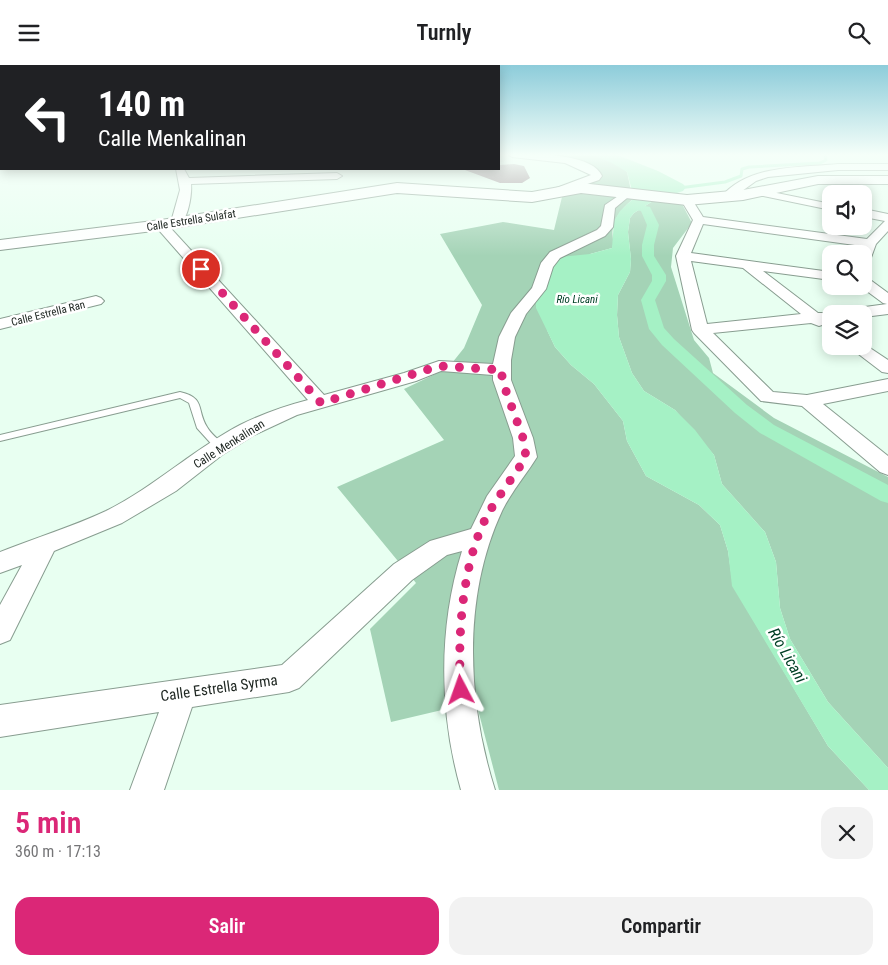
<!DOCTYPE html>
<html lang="es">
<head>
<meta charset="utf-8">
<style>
  :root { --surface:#fff; --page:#f2f2f2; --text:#202124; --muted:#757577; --accent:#db2777 }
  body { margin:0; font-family:"Roboto Condensed",sans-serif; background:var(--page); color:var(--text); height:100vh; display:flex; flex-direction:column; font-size:19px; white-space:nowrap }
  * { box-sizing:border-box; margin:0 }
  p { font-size:16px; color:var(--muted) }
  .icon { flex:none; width:28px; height:28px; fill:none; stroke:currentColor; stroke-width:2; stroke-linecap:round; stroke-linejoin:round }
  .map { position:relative; height:725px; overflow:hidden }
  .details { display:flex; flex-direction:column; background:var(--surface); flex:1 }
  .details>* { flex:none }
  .guide { position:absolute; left:0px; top:0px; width:500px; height:105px; box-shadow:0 2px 12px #0003; background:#202124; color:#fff; overflow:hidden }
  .fabs { position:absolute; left:822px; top:120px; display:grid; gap:10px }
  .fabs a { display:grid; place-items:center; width:50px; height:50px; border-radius:10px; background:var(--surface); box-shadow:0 2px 12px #0003; font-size:25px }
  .pin { position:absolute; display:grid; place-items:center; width:42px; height:42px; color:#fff; margin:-21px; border:2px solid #fff; border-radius:50%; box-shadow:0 1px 5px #0007 }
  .me { position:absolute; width:55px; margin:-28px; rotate:356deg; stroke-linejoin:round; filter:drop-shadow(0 0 4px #0008) }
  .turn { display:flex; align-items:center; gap:18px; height:105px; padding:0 15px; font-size:22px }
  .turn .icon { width:65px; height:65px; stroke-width:2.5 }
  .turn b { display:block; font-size:35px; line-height:42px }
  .round { display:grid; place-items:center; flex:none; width:52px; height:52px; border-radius:15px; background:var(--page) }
  .head { display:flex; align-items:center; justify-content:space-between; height:85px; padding:0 15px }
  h1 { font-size:30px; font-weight:600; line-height:38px; color:var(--accent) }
  .action { display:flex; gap:10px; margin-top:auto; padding:10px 15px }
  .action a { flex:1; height:58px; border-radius:15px; background:var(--accent); color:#fff; font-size:20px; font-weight:600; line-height:58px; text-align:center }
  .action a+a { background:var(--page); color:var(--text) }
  header { display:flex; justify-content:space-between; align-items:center; height:65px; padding:0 15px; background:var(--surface); font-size:22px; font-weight:600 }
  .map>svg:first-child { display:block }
  .green { fill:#a4d3b6 }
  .water { fill:#a5f1c5 }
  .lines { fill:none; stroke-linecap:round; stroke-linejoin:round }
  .stream { stroke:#a5f1c5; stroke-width:3 }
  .canal { fill:#a5f1c5; fill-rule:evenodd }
  .building { fill:#89737b }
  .lane-casing { stroke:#889d90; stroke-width:2 }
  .street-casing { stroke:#889d90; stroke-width:2 }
  .secondary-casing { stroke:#889d90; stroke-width:2 }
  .lane { fill:#fff; fill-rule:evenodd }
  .street { fill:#fff; fill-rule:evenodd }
  .secondary { fill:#fff; fill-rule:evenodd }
  .route { stroke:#db2777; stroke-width:9; stroke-dasharray:0 16.2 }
  .labels { text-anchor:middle; stroke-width:5; stroke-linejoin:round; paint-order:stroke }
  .far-street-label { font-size:11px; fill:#212924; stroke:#fff }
  .far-water-label { font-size:11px; font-style:italic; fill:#014026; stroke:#fff }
  .street-label { font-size:12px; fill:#212924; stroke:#fff }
  .near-street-label { font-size:15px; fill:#212924; stroke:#fff }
  .near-water-label { font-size:16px; font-style:italic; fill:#014026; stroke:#fff }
</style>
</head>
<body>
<header><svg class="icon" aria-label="menu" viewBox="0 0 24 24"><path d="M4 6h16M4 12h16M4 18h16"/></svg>Turnly<svg class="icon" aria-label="search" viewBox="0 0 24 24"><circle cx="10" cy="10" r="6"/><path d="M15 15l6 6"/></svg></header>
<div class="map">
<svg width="888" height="725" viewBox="0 0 888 725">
  <rect width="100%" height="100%" fill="#e8fff1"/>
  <path class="green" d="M537,89C567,89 604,84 627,107L631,126L580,119L601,112V108L595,103Z
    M565,125L634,133C625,141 615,150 613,163C611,170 615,176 612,183L590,189L547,265L555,282L571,300L594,319L623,356L627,376L646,411L699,440L720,460L728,486L733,521L828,681L869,725H499L476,637L391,657L370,564L416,518L337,422L444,375L404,324L448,303L464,283L482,240L440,169L503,157L554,165L562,132Z
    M653,136L682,139L692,158L673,183L671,202L694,275L709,293L713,308L774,353L888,412V703L828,637L790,574L780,543L776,497L765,467L722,419L714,390L675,345L644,326L632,308L619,272L617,250L618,230L630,207L631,194L628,167L630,153L634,148Z"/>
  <path class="water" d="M590,89H615L658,106L683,119L686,122L683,126L653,136L634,148L630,153L628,167L631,194L630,207L618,230L617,250L619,272L632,308L644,326L675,345L695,365L714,390L722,419L765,467L776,497L780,543L790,574L828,637L888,703V725H869L828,681L732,521L728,486L720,460L699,440L646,411L627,376L623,356L594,319L571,300L555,282L536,243V229L542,210L560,192L590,189L612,183L614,156L620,146L634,133L627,107L612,98Z"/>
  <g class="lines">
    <path class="stream" d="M679,123L725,117L741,111L742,104L749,102L820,98L826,95L825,89"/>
    <path class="canal" d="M631,138L650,142L659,160L654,180V191L666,210V216L655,235L664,263L674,274L747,340L774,360L888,420V438L881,436L760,368L735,348L662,280L649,264L641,235L652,216V210L642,191V180L647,160L641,146L627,143L626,141L627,139Z"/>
  </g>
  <path class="building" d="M514,99L524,101L530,113L522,118H500L465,105L499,104V100Z"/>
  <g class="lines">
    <defs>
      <path id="lane" d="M180,327C206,333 196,344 207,362C211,369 218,374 224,380L225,382L224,384H216L197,363L189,338L180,333L0,376V370Z"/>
      <path id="street" d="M507,89C529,89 592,87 602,111L599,115L555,130L549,127L551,125L591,110L565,98L512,92Z
        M838,99H888V105H838L768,112L756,116L731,134L727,135L721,132C749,99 799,103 838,99Z
        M176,104H184L189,113L337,108L342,111L337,114L191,119C192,129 188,158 177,161L171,157L180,125Z
        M757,124L831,139V145L753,129L751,127Z
        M627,125L633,128L615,143L613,162L605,171L560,193L553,202L546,224L526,249L515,272L511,295V315L533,373L537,392C526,410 511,427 502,446C462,532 467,637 495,725H461C439,647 438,563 462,486L447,490L412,515L299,623L289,627L192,642L164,725H130L159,647L0,672V640L282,600L394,499L430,476L471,464L487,431L515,391L513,373L493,315V310L441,306L416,316L297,350L254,370L222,390L176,426L122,458L54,486L10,575L0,579V540L22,500L0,508V487C35,473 72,462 106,446C154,422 194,384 240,360C262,349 285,341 308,335L157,163L155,160L157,157H165L324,330L404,308L439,296L493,299L499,272L511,248L532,223L541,198L550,187L597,165L601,161L605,140Z
        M687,132L691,133L703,152L867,174L885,156L864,152V144L888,149V166L876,179L869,198L864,199V189H859L862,181L703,159L691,188L831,207V215L763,206L818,248H837L831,249V256H827L825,259L819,261L811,258L713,268L773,327L807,330L888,314V326L823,339L888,391V410L880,407L802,341L761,336L694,268L692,265L676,191L693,155L681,135ZM691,196L743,203L801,249L707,259Z
        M864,213L869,214L888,228V249L864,252V249H842L844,246L850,244L887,239L883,238L860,221H864Z
        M96,231L101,233L104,236L101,239L0,264V254Z
        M864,279L888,295V308L882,307L848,281H864Z"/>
      <path id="secondary" d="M818,111H888V119H818L743,135L687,140L581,128L532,137L397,128L161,165L0,185V175L161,155L397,118L532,127L581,118L687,130L743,125Z"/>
    </defs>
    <use href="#lane" class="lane-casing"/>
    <use href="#street" class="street-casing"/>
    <use href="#secondary" class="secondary-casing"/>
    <use href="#lane" class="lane"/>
    <use href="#street" class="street"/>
    <use href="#secondary" class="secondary"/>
  </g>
  <linearGradient id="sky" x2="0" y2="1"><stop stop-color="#8dccda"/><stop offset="0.47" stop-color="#f5fff9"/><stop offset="1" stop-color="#f5fff9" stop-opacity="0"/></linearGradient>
  <rect width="888" height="191" fill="url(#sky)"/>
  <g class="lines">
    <path class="route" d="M201,204L321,338L439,301L502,305V315L523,373L526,392C514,411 499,430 488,449C462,496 457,573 461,625"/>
  </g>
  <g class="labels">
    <g class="far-street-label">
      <text transform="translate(191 155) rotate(-9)" y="4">Calle Estrella Sulafat</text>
      <text transform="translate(48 248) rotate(-14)" y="4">Calle Estrella Ran</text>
    </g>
    <g class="far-water-label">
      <text x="577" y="238">Río Licani</text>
    </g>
    <g class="street-label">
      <text transform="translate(229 379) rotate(-32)" y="4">Calle Menkalinan</text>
    </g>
    <g class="near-street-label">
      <text transform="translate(219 623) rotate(-8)" y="5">Calle Estrella Syrma</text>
    </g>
    <g class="near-water-label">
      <text transform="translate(788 590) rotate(60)" y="6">Río Licani</text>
    </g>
  </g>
</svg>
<div class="fabs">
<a><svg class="icon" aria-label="sound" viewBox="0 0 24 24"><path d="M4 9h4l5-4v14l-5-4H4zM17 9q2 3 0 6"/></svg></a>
<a><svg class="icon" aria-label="search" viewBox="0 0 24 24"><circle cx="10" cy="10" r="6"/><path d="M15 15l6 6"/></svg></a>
<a><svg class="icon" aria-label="layers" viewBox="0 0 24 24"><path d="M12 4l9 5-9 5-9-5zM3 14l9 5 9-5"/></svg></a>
</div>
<div class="pin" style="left:201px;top:204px;background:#d93025"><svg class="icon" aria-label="arrive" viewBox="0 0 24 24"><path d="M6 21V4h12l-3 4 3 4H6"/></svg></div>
<svg class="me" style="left:461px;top:625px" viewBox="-20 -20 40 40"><path d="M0-17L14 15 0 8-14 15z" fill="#db2777" stroke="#fff" stroke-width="4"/></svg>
<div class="guide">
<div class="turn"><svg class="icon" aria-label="left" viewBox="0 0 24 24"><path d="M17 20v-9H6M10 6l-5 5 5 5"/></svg><div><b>140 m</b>Calle Menkalinan</div></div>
</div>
</div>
<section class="details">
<div class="head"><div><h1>5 min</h1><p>360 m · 17:13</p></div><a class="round"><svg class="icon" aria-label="close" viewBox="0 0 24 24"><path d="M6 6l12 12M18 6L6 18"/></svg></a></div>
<div class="action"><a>Salir</a><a>Compartir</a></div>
</section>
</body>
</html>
